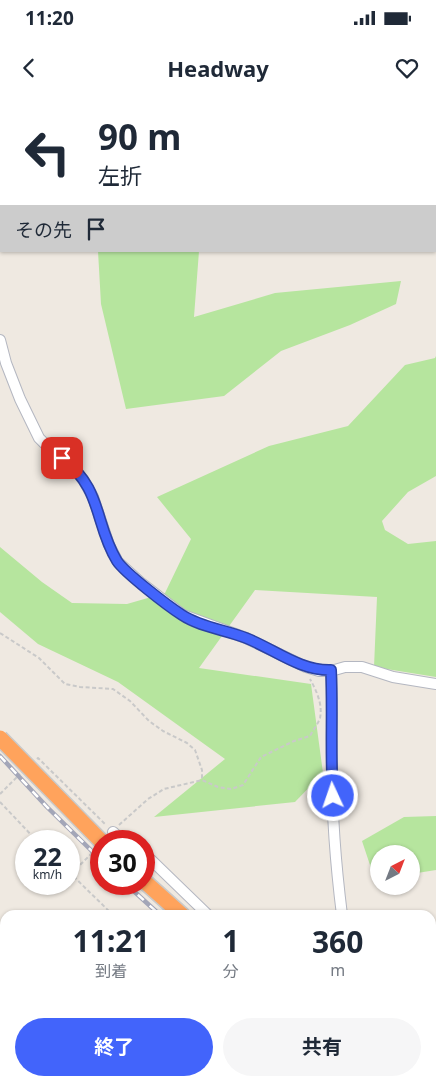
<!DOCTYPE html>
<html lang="ja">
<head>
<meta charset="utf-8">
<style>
  :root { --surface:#fff; --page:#f6f6f7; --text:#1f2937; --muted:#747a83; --accent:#4264fb }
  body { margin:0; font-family:"Noto Sans","Noto Sans JP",sans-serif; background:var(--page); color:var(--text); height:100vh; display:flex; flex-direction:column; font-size:19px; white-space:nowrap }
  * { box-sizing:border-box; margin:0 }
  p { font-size:16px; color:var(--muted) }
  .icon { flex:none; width:28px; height:28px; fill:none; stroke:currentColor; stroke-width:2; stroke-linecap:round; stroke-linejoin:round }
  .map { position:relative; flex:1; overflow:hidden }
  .side { position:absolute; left:0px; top:810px; width:436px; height:176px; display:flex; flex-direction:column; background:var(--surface); border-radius:15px 15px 0 0; box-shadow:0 1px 4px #0004 }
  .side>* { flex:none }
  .guide { position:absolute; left:0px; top:0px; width:436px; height:152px; box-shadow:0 1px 4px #0004; background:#fff; color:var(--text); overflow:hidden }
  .needle { width:32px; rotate:42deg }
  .buttons { position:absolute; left:370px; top:745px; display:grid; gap:10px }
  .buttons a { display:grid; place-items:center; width:50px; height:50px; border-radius:50%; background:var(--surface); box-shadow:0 1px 4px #0004; font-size:25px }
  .speed { position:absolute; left:15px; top:730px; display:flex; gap:10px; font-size:25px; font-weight:700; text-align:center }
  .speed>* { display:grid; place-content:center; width:65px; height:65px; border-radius:50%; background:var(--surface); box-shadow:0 1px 4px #0004; line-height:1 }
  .speed small { font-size:12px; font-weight:400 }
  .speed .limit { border:8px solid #d22; background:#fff; color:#111 }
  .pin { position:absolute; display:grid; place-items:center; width:42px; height:42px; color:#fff; margin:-21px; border-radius:10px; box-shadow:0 2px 8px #0006 }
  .me { position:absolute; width:55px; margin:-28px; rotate:357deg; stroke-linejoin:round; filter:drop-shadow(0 0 4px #0008) }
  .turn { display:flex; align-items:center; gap:18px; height:105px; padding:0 15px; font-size:22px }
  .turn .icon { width:65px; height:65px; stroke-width:2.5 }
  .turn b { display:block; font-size:35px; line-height:42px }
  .then { display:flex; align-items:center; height:48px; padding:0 15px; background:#0003; gap:10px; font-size:19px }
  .eta { display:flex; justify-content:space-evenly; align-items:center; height:85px; text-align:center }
  .eta b { font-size:30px; font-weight:700; line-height:35px }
  .action { display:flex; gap:10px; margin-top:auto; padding:10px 15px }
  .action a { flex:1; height:58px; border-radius:30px; background:var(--accent); color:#fff; font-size:20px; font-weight:700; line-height:58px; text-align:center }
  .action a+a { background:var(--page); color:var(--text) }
  .status { display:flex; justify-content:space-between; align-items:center; height:35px; padding:0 25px; background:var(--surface); direction:ltr }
  .status svg { height:14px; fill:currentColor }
  header { display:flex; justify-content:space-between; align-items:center; height:65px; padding:0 15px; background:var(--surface); font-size:22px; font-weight:700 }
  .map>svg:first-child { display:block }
  .green { fill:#b6e59e }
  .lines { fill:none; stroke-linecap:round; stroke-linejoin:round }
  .minor-casing { stroke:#b4b7c1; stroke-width:12 }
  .highway-casing { stroke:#c9c9c9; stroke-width:18 }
  .path { stroke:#c9c9c9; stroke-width:2; stroke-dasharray:4 2.5; stroke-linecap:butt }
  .minor { stroke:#fff; stroke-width:10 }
  .highway { stroke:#ffa35c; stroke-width:15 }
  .rail-casing { stroke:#a3a6b8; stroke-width:4.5 }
  .rail { stroke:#fff; stroke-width:2.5; stroke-dasharray:8; stroke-linecap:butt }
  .highway-bridge-casing { stroke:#c9c9c9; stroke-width:18; stroke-linecap:butt }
  .highway-bridge { stroke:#ffa35c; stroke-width:15 }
  .route-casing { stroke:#2b41a3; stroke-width:12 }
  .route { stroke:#4264fb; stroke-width:9 }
</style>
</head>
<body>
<div class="status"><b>11:20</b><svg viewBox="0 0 49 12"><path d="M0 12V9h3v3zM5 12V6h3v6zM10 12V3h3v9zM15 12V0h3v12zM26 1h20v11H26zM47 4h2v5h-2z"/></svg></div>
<header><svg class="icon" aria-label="back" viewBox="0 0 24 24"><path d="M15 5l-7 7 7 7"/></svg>Headway<svg class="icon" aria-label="heart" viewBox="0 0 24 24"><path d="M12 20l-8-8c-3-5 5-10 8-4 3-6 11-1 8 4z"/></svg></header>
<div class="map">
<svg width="436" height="986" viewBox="0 0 436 986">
  <rect width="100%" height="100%" fill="#efe9e1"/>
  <path class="green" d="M0,0H206V1H1V38Z
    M98,151H199L194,217L275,193L401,181L396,204L350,225L281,251L224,296L126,309L101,204Z
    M436,256V376L408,392L382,421L385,430L408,444L436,441V577L374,567L377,497L255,490L199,568L311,584L323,673L295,702L154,717L225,659L118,582L38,544L0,512V447L42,482L72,503L127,504L165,493L191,439L157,397L269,346L348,326L405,265L435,258Z
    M436,716V770L411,774V754H379V780H375L362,741L404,717Z"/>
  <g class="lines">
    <defs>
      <path id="minor" d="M0,240L6,263L20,299L39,338L51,350L73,367L84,381L93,397L109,445L118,462L140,482L183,515L246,538L306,567L319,571H331L345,567H362L393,577L436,584
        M331,571C333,604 331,637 332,670C332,718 336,767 342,815
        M113,732L123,741
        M144,753L208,815
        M431,849L436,848
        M431,863H436
        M431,903L436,902
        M431,924L436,922"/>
      <path id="highway" d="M144,781L182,815
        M394,981L401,986"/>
    </defs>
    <use href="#minor" class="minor-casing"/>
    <use href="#highway" class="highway-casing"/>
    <path class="path" d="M0,533L39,558L65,584L80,587L113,589L130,601L149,621L163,631L187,643L195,650L202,670V679
      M37,659L38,658L106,725
      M0,694L20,674
      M0,702L37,741
      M119,725L148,699L164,689L202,680L218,687L231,689L243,685L261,657L294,641L310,636C313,630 318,624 320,618C323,604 316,590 310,579
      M69,772L113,815
      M71,774L94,751
      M0,853L5,854
      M131,981L134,986
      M308,981L315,986
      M284,986L293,981"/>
    <use href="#minor" class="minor"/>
    <use href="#highway" class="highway"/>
    <defs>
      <path id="rail" d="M0,656L47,707L101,760
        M126,784L160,815
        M369,981L375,986"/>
    </defs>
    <use href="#rail" class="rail-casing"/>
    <use href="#rail" class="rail"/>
    <defs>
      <path id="highway-bridge" d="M0,638L101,741"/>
    </defs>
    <use href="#highway-bridge" class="highway-bridge-casing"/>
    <use href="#highway-bridge" class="highway-bridge"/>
  </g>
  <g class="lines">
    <defs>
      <path id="route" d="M62,358C103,389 94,423 117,461C125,473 168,506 182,515C200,527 226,530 246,538C274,549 300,571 331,570C333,612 330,654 333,696"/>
    </defs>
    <use href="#route" class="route-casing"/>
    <use href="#route" class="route"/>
  </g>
</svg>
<div class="buttons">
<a><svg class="needle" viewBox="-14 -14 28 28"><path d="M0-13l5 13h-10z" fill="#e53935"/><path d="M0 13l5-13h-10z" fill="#747a83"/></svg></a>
</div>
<div class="speed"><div>22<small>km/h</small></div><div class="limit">30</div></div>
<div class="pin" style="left:62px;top:358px;background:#d93025"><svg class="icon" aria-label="arrive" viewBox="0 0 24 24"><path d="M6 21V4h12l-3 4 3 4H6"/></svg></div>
<svg class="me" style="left:333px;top:696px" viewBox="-20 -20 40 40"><circle r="17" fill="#4264fb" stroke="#fff" stroke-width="3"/><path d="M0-11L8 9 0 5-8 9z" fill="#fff"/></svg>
<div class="guide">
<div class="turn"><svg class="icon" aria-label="left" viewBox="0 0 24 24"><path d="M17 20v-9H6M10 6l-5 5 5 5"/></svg><div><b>90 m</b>左折</div></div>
<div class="then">その先<svg class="icon" aria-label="arrive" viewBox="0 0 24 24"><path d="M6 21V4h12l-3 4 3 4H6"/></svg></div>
</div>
<section class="side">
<div class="eta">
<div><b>11:21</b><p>到着</p></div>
<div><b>1</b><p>分</p></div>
<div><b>360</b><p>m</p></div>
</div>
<div class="action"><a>終了</a><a>共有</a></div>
</section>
</div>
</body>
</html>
